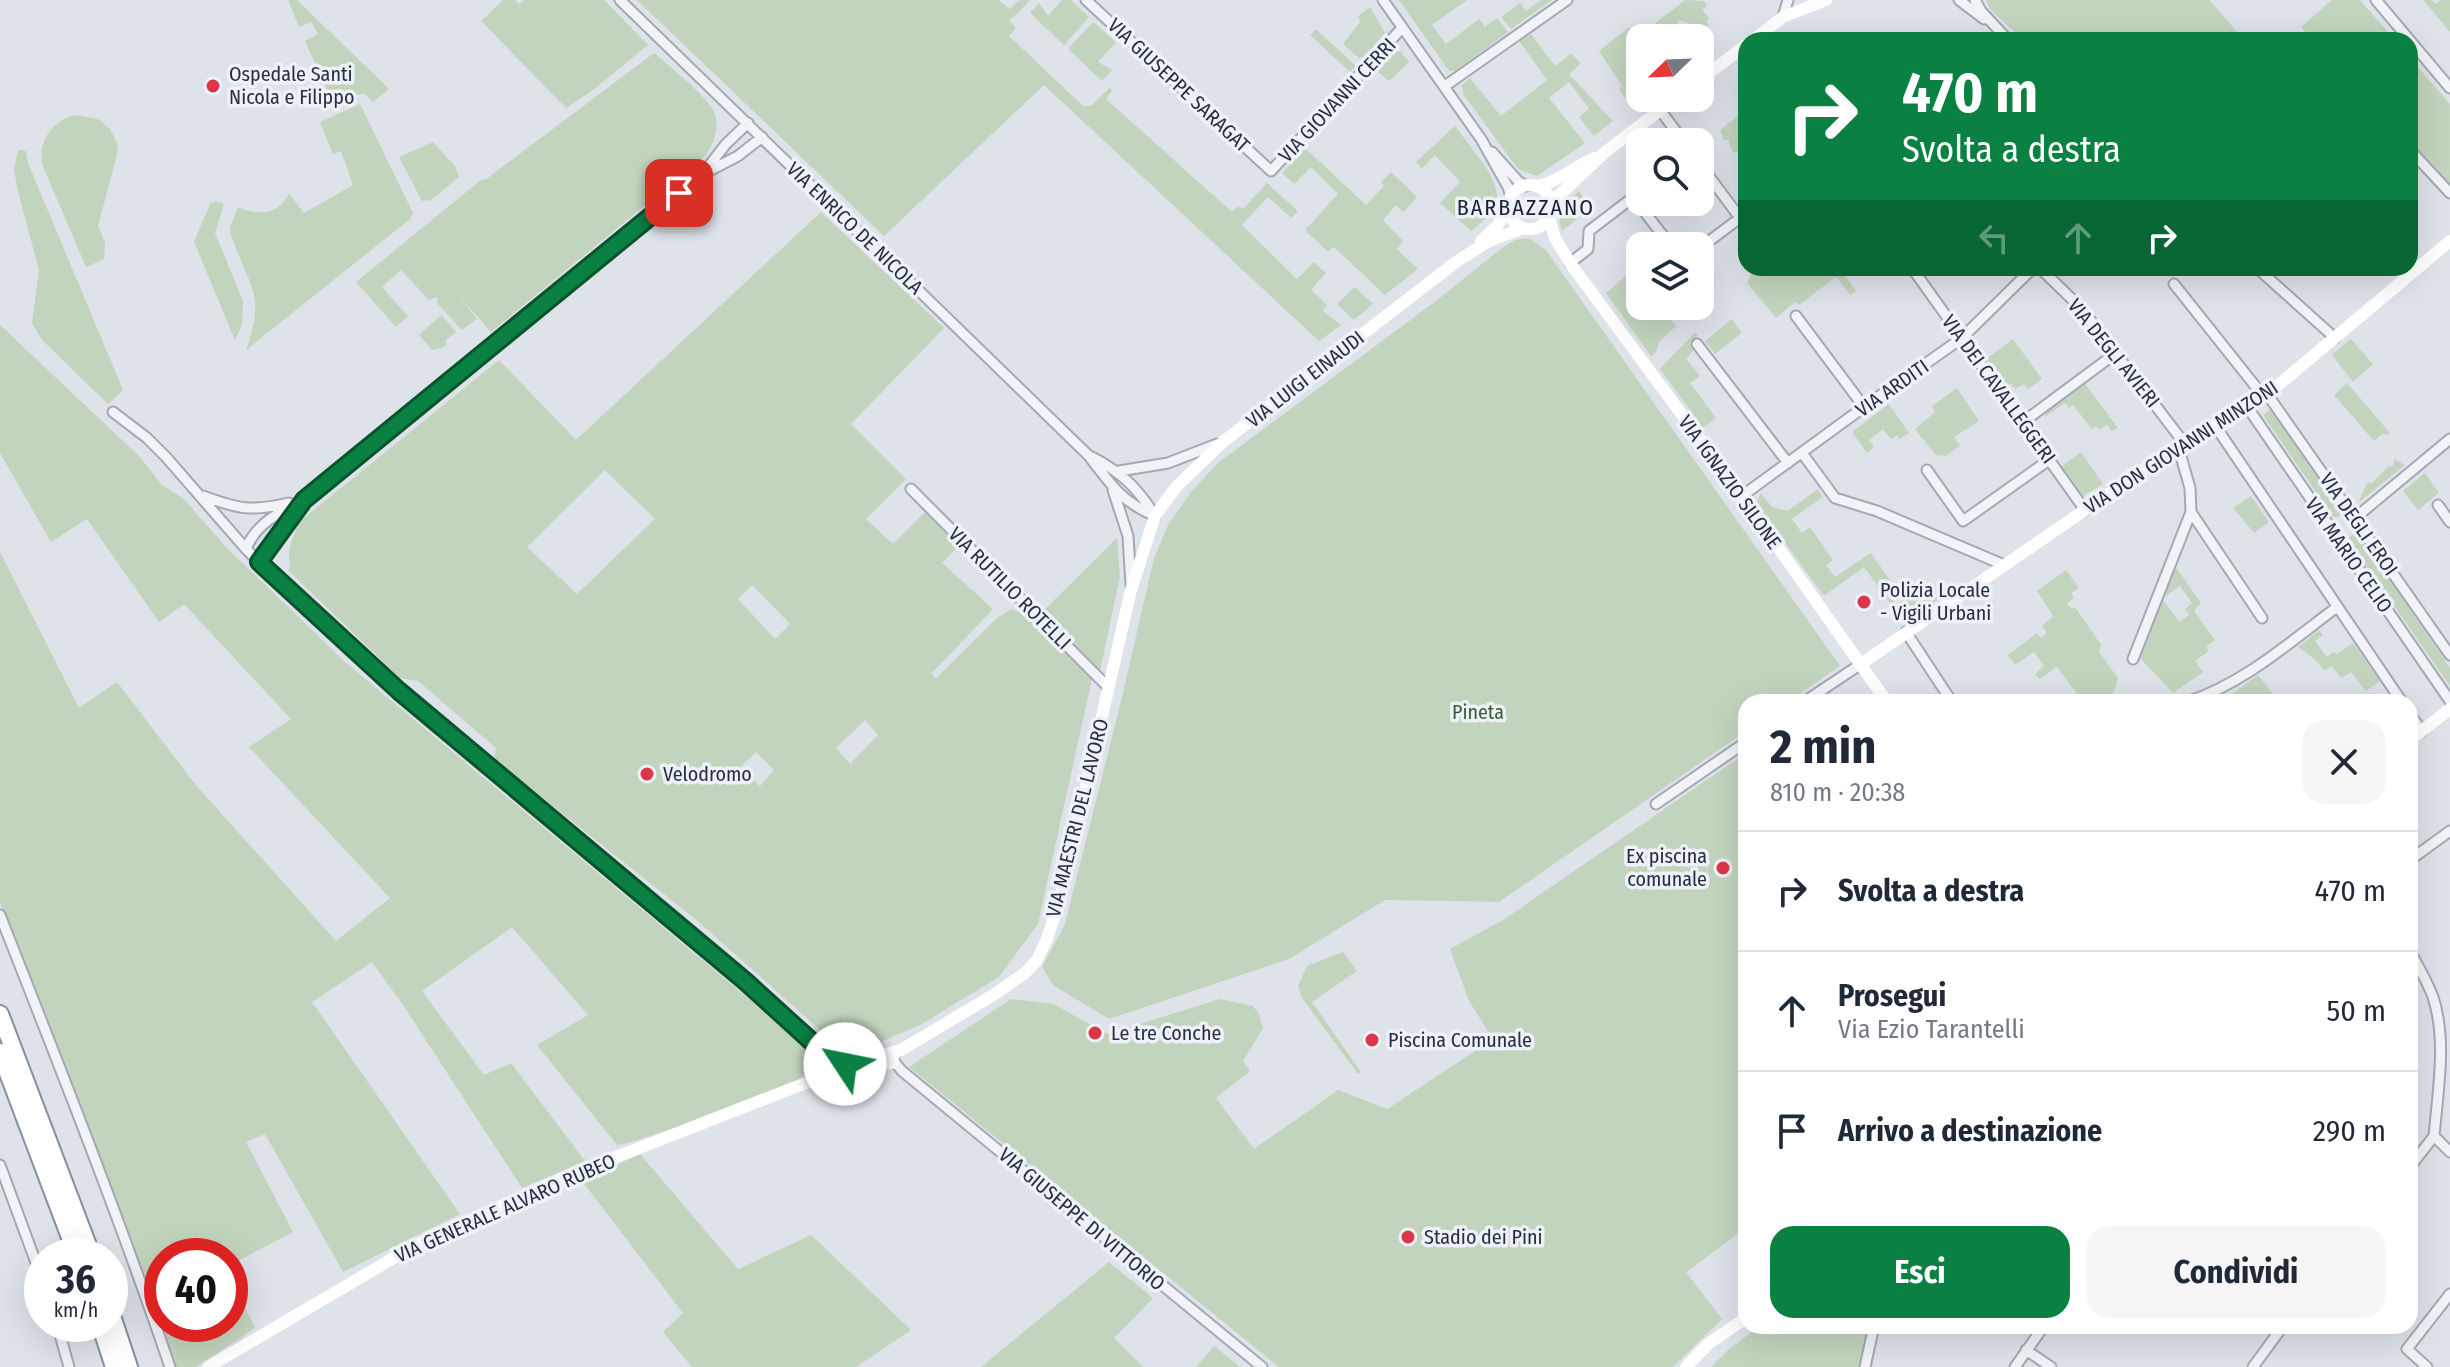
<!DOCTYPE html>
<html lang="it">
<head>
<meta charset="utf-8">
<style>
  :root { --surface:#fff; --page:#f6f6f7; --text:#1f2937; --muted:#747a83; --line:#e0e1e3; --accent:#0b8043 }
  body { margin:0; font-family:"Fira Sans Condensed",sans-serif; background:var(--page); color:var(--text); height:100vh; display:flex; flex-direction:column; font-size:30px; white-space:nowrap }
  * { box-sizing:border-box; margin:0 }
  p { font-size:26px; color:var(--muted) }
  .icon { flex:none; width:44px; height:44px; fill:none; stroke:currentColor; stroke-width:2; stroke-linecap:round; stroke-linejoin:round }
  .map { position:relative; flex:1; overflow:hidden }
  .details { position:absolute; left:1738px; top:694px; width:680px; height:640px; display:flex; flex-direction:column; background:var(--surface); border-radius:24px; box-shadow:0 8px 32px #0002 }
  .details>* { flex:none }
  .top-card { position:absolute; left:1738px; top:32px; width:680px; height:244px; border-radius:24px; box-shadow:0 8px 32px #0002; background:#0b8043; color:#fff; overflow:hidden }
  .needle { width:52px; rotate:247deg }
  .tools { position:absolute; left:1626px; top:24px; display:grid; gap:16px }
  .tools a { display:grid; place-items:center; width:88px; height:88px; border-radius:16px; background:var(--surface); box-shadow:0 8px 32px #0002; font-size:40px }
  .speed { position:absolute; left:24px; top:1238px; display:flex; gap:16px; font-size:40px; font-weight:700; text-align:center }
  .speed>* { display:grid; place-content:center; width:104px; height:104px; border-radius:50%; background:var(--surface); box-shadow:0 8px 32px #0002; line-height:1 }
  .speed small { font-size:20px; font-weight:400 }
  .speed .limit { border:12px solid #d22; background:#fff; color:#111 }
  .pin { position:absolute; display:grid; place-items:center; width:68px; height:68px; color:#fff; margin:-34px; border-radius:16px; box-shadow:0 4px 12px #0006 }
  .me { position:absolute; width:88px; margin:-44px; rotate:304deg; stroke-linejoin:round; filter:drop-shadow(0 0 6px #0008) }
  .turn { display:flex; align-items:center; gap:28px; height:168px; padding:0 32px; font-size:36px }
  .turn .icon { width:104px; height:104px; stroke-width:2.5 }
  .turn b { display:block; font-size:56px; line-height:68px }
  .lanes { display:flex; align-items:center; height:76px; padding:0 32px; background:#0003; justify-content:center; gap:40px; direction:ltr }
  .lanes .off { opacity:.35 }
  .round { display:grid; place-items:center; flex:none; width:84px; height:84px; border-radius:24px; background:var(--page) }
  .overview { display:flex; align-items:center; justify-content:space-between; height:136px; padding:0 32px }
  h1 { font-size:48px; font-weight:700; line-height:60px }
  .button { display:flex; gap:16px; margin-top:auto; padding:16px 32px }
  .button a { flex:1; height:92px; border-radius:24px; background:var(--accent); color:#fff; font-size:32px; font-weight:700; line-height:92px; text-align:center }
  .button a+a { background:var(--page); color:var(--text) }
  ul { padding:0; list-style:none }
  li { display:flex; align-items:center; gap:24px; height:120px; padding:0 32px; border-top:2px solid var(--line) }
  li div { flex:1 }
  li b { display:block; font-size:30px }
  li em { font-style:normal }
  .map>svg:first-child { display:block }
  .green { fill:#c3d4be; fill-rule:evenodd }
  .lines { fill:none; stroke-linecap:round; stroke-linejoin:round }
  .street-casing { stroke:#a3a9b4; stroke-width:13 }
  .highway-casing { stroke:#848ea2; stroke-width:20 }
  .street { stroke:#f1f3f7; stroke-width:9 }
  .secondary { stroke:#fff; stroke-width:12 }
  .highway { stroke:#fff; stroke-width:16 }
  .route-casing { stroke:#07532c; stroke-width:20 }
  .route { stroke:#0b8043; stroke-width:14 }
  .poi-dot { fill:#dc3648; stroke:#eef1f7; stroke-width:3 }
  .labels { text-anchor:middle; stroke-width:7; stroke-linejoin:round; paint-order:stroke }
  .poi-label { font-size:20px; fill:#262f42; stroke:#eef1f7; text-anchor:start }
  .street-label { font-size:20px; fill:#262f42; stroke:#eef1f7 }
  .park-label { font-size:20px; fill:#385f31; stroke:#eef1f7 }
  .neighbourhood-label { font-size:22px; letter-spacing:2px; fill:#182033; stroke:#eef1f7 }
</style>
</head>
<body>
<div class="map">
<svg width="2450" height="1367" viewBox="0 0 2450 1367">
  <rect width="100%" height="100%" fill="#dee2e9"/>
  <path class="green" d="M288,0H297L389,89L373,102L365,94C353,93 343,101 332,100L305,41L318,34L311,22L299,27Z
    M503,0H515L519,4L525,0H604L648,45L593,90L566,108L481,21Z
    M637,0H998L1010,9L1020,0H1030L1015,16L1009,20L1016,28L1009,36L1083,106H1091L1110,87L1112,91L1106,99L1232,212L1238,206L1243,209L1267,183L1298,211L1291,218L1268,197L1242,225L1297,279L1314,262L1326,273L1311,290L1327,305L1323,311L1341,325L1319,341L1044,85L884,236Z
    M1062,0H1071L1089,17L1064,45L1030,13L1039,3L1048,16Z
    M1399,0H1467L1432,25L1446,44L1479,19L1485,27L1497,18L1508,32L1455,71H1449Z
    M1541,0H1552L1511,29L1501,17L1520,3L1526,11Z
    M1685,0L1704,1L1707,6L1702,10L1709,18L1706,21L1709,25L1704,29L1679,20L1676,26C1664,24 1662,27 1658,38H1640V98H1643L1631,107L1619,89L1622,86L1599,51L1628,28H1649Z
    M1986,0H2209L2240,35L2235,40H2023L1990,9Z
    M2332,0H2360L2395,40H2313L2301,27Z
    M2423,0H2431L2436,4L2440,0H2450V32Z
    M1370,7L1385,33L1366,56L1359,58L1343,44L1360,22L1358,16Z
    M1093,22L1116,42L1098,62L1112,70L1102,81L1068,49Z
    M1316,29L1356,66L1350,72L1310,35Z
    M1531,34L1555,66L1571,54L1581,63L1569,74L1613,121L1594,136L1579,117L1589,109L1569,82L1549,98L1585,143L1537,176L1518,169L1463,94L1462,85L1470,78L1501,116L1547,80L1519,41Z
    M1400,51L1409,62L1389,81L1376,70L1394,52Z
    M654,53C669,66 707,96 714,112C720,126 714,143 706,155L491,332L458,295L477,319L462,330L438,304L437,297L429,300L401,270L382,287L408,316L396,327L356,282L482,179L485,180Z
    M2410,58L2450,104V188L2410,145Z
    M360,104L413,213L410,219L246,350C267,293 248,286 231,235L230,228L238,207C256,216 279,215 289,194L304,213L353,185L341,151L333,154L320,122Z
    M1746,110V168L1737,152L1733,153L1728,140H1724L1720,130Z
    M74,115L98,119L110,129L117,143L118,151L98,226L105,243L104,259L86,267L42,164C39,139 51,123 74,115Z
    M1455,126C1464,138 1473,150 1482,162C1504,194 1503,207 1471,231L1440,203L1460,182L1435,155L1422,168L1416,162Z
    M433,142L455,166L459,177L431,200L422,201L399,157Z
    M1305,148L1366,205L1384,186L1381,182L1391,172L1417,197L1404,212L1396,205L1383,220L1403,241L1397,249L1418,269L1385,295L1334,247L1328,252L1305,230L1338,194L1311,167L1294,184L1282,173Z
    M18,150L26,151L28,163L123,390L108,404L41,339L32,323L39,270L17,188L14,169Z
    M1579,191L1591,208L1562,231C1555,213 1566,202 1579,191Z
    M216,201L224,204L215,233L243,301L242,325L235,340L194,242L210,204Z
    M821,212L944,328L851,424L906,479L866,519L893,544L925,512L958,546L942,563L993,609L931,674L936,678L997,618L1012,609L1030,616L1092,679L1038,924L999,977L920,1025L855,1053L835,1043L694,918L494,759L496,748L418,681L400,678L288,570L290,568C287,551 292,532 304,518L499,360L576,440ZM605,470L655,519L577,594L527,547ZM752,585L790,624L775,639L738,599ZM865,720L878,735L850,764L836,748ZM756,752L774,770L760,786L740,767Z
    M1528,238L1546,250L1557,266L1840,666L1788,702H1746V731L1499,902L1385,900L1289,959L1109,1019L1053,985L1042,967L1065,924L1122,697L1154,558L1168,525L1191,492L1219,462L1436,301L1503,247L1515,240Z
    M1754,268H1840L1856,291L1850,295L1836,277L1799,305L1795,302L1776,318L1747,283Z
    M1627,275L1640,288V306H1657L1676,326L1659,342L1656,352L1651,356L1606,293Z
    M1355,287L1373,304L1354,320L1337,304Z
    M441,315L456,332L445,341L447,344L442,348L432,350L419,335Z
    M1732,319L1742,333L1715,354L1705,341Z
    M0,325L140,457L162,485L184,499L225,546L345,662L804,1045L811,1056L808,1070L797,1082L678,1127L632,1142L617,1145L537,1045L588,1015L512,927L422,991L484,1075L511,1063L585,1161L522,1188L403,1005L372,962L312,1002L460,1214L343,1272L265,1134L246,1142L293,1232L230,1265V1256H162V1324H230V1280L255,1327C252,1331 200,1365 195,1367C190,1367 181,1367 175,1367L106,1171L0,903V552L79,708L117,682L195,784L336,941L390,898L249,747L291,719L184,604L159,622L87,519L51,542L0,453Z
    M1695,332L1698,335L1689,343L1694,349L1686,359L1700,376L1690,383L1716,418L1703,428L1660,369Z
    M2013,339L2042,379L2028,389L2024,384L2015,389L2011,383L2005,388L1986,359Z
    M2351,339L2373,364L2353,382L2332,355Z
    M2084,382L2118,428L2111,431L2107,425L2099,430L2096,426L2092,429L2073,405L2069,408L2065,403L2046,416L2042,412Z
    M2347,383L2390,433L2387,435L2382,434L2374,441L2334,395Z
    M1957,388L1979,421L1954,437L1960,446L1946,456L1936,455L1915,429L1935,412L1932,406Z
    M1889,404L1909,433L1899,439L1897,435L1891,439L1883,429L1869,440L1874,447L1867,453L1852,432Z
    M2270,410L2273,411L2342,511L2339,517H2333L2265,418L2264,414Z
    M2081,452L2103,484L2083,496L2061,467Z
    M2394,459L2405,465L2358,503L2367,483H2372L2389,466H2393Z
    M2425,473L2439,493L2418,510L2403,491Z
    M1818,489L1823,497L1792,519L1802,533L1810,527L1833,560L1826,565L1835,577L1871,553L1895,587L1887,592L1896,605L1928,584L1939,599L1904,623L1864,567L1824,596L1756,503L1761,493L1772,507L1788,511Z
    M2251,496L2269,522L2254,533L2233,508Z
    M2353,534L2359,535L2450,668V686L2350,543L2349,538Z
    M1117,538L1120,577L1100,671L1042,612Z
    M2175,566L2201,603L2194,611L2215,640L2206,646L2209,651L2195,661L2203,672L2173,693L2140,658L2162,599L2179,622L2189,615L2185,609L2192,603L2180,586L2164,597Z
    M2066,570L2079,588L2071,593L2074,598L2067,603L2072,609L2075,607L2101,645L2099,652L2118,678L2111,702H2083L2057,667L2040,679L2035,674L2044,666L2034,652L2015,665L2008,655L2037,633L2041,638L2047,633L2042,626L2053,616L2037,591Z
    M2319,630L2323,635L2315,641L2327,657L2334,652L2337,654L2353,643L2380,681L2366,691L2351,672L2341,678L2332,666L2324,671L2317,661L2298,647Z
    M2258,675L2276,698L2270,702H2221Z
    M1746,753V1228L1686,1272L1722,1319L1673,1367H1279L909,1067L1011,999L1053,1004L1108,1034L1220,999L1253,1006L1259,1014L1263,1028L1243,1061L1250,1071L1216,1098L1254,1149L1338,1090L1387,1109L1493,1039L1469,1001L1450,949L1503,920Z
    M1343,952L1357,971L1312,1002L1361,1072L1358,1074L1302,998L1298,986L1307,966Z
    M640,1154L738,1269L811,1235L911,1330L856,1367H692L663,1332L683,1313L582,1181Z
    M1109,1262L1153,1298L1114,1338L1143,1367H981Z
    M1760,1326H1874L1865,1367H1711L1728,1350Z
    M1214,1346L1240,1367H1196Z"/>
  <g class="lines">
    <defs>
      <path id="street" d="M620,0L1089,456C1111,485 1122,502 1155,516
        M1086,0L1271,171L1402,28
        M1383,0L1481,139L1508,187L1511,197
        M1959,0L1984,19
        M1975,0L1981,11L2008,40
        M2376,0L2450,88
        M1783,17L1788,0
        M1445,86L1567,0
        M1660,110L1684,142
        M2410,150L2450,193
        M1492,152L1518,181L1526,186
        M1700,164L1740,218L1700,248
        M705,171L726,144L748,123
        M1633,197L1671,246
        M1570,263L1588,249L1589,231L1640,192
        M1912,268L2085,510
        M2040,268L2081,308L2184,443
        M2257,268L2335,338
        M2174,284L2264,397
        M1796,316L1864,407
        M1697,344L1788,463
        M2267,394L2450,655
        M2248,408L2450,701
        M113,412L147,438L166,457L246,549L301,602L399,691L745,981L822,1051L831,1062
        M2023,422L2116,353
        M2214,424L2402,702
        M1802,453L1835,498L1877,511L2004,565
        M1092,457C1122,473 1137,487 1155,516
        M1927,470L1963,521L2049,460
        M1119,471L1168,463L1217,444
        M911,489L1108,687
        M1113,490L1128,536L1131,585
        M203,496C239,509 251,512 289,503
        M1742,496L1864,407L1962,338L2033,268
        M2438,505L2450,522
        M2191,512L2262,618
        M2355,518L2450,439
        M246,549C256,523 280,512 304,500L703,174L738,156L762,137
        M259,562L302,503
        M1906,632L1952,702
        M2133,659L2191,512L2190,488L2178,446
        M1804,702L1861,664
        M2187,702C2243,684 2290,642 2337,607
        M2410,714L2422,731
        M1656,804L1746,742
        M2410,860L2450,831
        M0,915C59,1065 118,1214 170,1367
        M2410,951C2418,966 2427,981 2433,997C2447,1040 2438,1090 2434,1136
        M893,1060L902,1071L1262,1367
        M2434,1136L2450,1152
        M0,1165L42,1279
        M2410,1167L2434,1136
        M57,1324L69,1367
        M2026,1350L2051,1367
        M1865,1367L1874,1326
        M2015,1367L2044,1326
        M2253,1367L2283,1326
        M2427,1367L2407,1349L2450,1294"/>
      <path id="highway" d="M0,1014L92,1256
        M0,1052L77,1256
        M110,1310L129,1367
        M100,1324L114,1367"/>
    </defs>
    <use href="#street" class="street-casing"/>
    <use href="#highway" class="highway-casing"/>
    <use href="#street" class="street"/>
    <path class="secondary" d="M1753,40L1783,17L1826,0
      M1700,80L1746,45
      M1508 207a22 22 0 1 1 44 0a22 22 0 1 1-44 0Z
      M1536,186C1554,184 1577,166 1594,158
      M1551,208L1556,198L1604,153L1676,98
      M1549,218L1555,238L1570,263L1742,496L1887,702
      M1481,241L1498,225L1508,206
      M1861,664L2178,446L2214,424L2248,408L2264,397L2450,241
      M2410,740L2450,709
      M887,1054L901,1050L995,994L1025,973L1037,960L1047,939L1060,899L1131,590L1155,516L1176,487L1224,441L1456,262L1489,241L1524,228
      M831 1063a7 7 0 1 1 14 0a7 7 0 1 1-14 0Z
      M843,1058L861,1059L888,1054L893,1057L892,1063L884,1064L882,1059L884,1055
      M208,1367L414,1246L565,1177L839,1070
      M1686,1367L1708,1344L1746,1318"/>
    <use href="#highway" class="highway"/>
  </g>
  <g class="lines">
    <defs>
      <path id="route" d="M679,193L304,500L259,562L399,691L745,981L822,1051L841,1057L845,1064"/>
    </defs>
    <use href="#route" class="route-casing"/>
    <use href="#route" class="route"/>
  </g>
  <g class="poi-dot">
    <circle cx="213" cy="86" r="8"/>
    <circle cx="1864" cy="602" r="8"/>
    <circle cx="647" cy="774" r="8"/>
    <circle cx="1723" cy="868" r="8"/>
    <circle cx="1095" cy="1033" r="8"/>
    <circle cx="1372" cy="1040" r="8"/>
    <circle cx="1408" cy="1237" r="8"/>
  </g>
  <g class="labels">
    <g class="poi-label">
      <text x="229" y="81">Ospedale Santi<tspan x="229" dy="23">Nicola e Filippo</tspan></text>
      <text x="1880" y="597">Polizia Locale<tspan x="1880" dy="23">- Vigili Urbani</tspan></text>
      <text x="663" y="781">Velodromo</text>
      <text x="1707" y="863" text-anchor="end">Ex piscina<tspan x="1707" dy="23">comunale</tspan></text>
      <text x="1111" y="1040">Le tre Conche</text>
      <text x="1388" y="1047">Piscina Comunale</text>
      <text x="1424" y="1244">Stadio dei Pini</text>
    </g>
    <g class="street-label">
      <text transform="translate(1179 85) rotate(43)" y="7">VIA GIUSEPPE SARAGAT</text>
      <text transform="translate(1337 100) rotate(-47)" y="7">VIA GIOVANNI CERRI</text>
      <text transform="translate(855 228) rotate(44)" y="7">VIA ENRICO DE NICOLA</text>
      <text transform="translate(2114 353) rotate(51)" y="7">VIA DEGLI AVIERI</text>
      <text transform="translate(1305 379) rotate(-38)" y="7">VIA LUIGI EINAUDI</text>
      <text transform="translate(1892 388) rotate(-35)" y="7">VIA ARDITI</text>
      <text transform="translate(1999 389) rotate(54)" y="7">VIA DEI CAVALLEGGERI</text>
      <text transform="translate(2181 447) rotate(-33)" y="7">VIA DON GIOVANNI MINZONI</text>
      <text transform="translate(1730 482) rotate(54)" y="7">VIA IGNAZIO SILONE</text>
      <text transform="translate(2359 524) rotate(55)" y="7">VIA DEGLI EROI</text>
      <text transform="translate(2349 555) rotate(55)" y="7">VIA MARIO CELIO</text>
      <text transform="translate(1010 588) rotate(45)" y="7">VIA RUTILIO ROTELLI</text>
      <text transform="translate(1077 818) rotate(-76)" y="7">VIA MAESTRI DEL LAVORO</text>
      <text transform="translate(505 1208) rotate(-24)" y="7">VIA GENERALE ALVARO RUBEO</text>
      <text transform="translate(1082 1219) rotate(40)" y="7">VIA GIUSEPPE DI VITTORIO</text>
    </g>
    <g class="park-label">
      <text x="1478" y="719">Pineta</text>
    </g>
    <g class="neighbourhood-label">
      <text x="1526" y="215">BARBAZZANO</text>
    </g>
  </g>
</svg>
<div class="tools">
<a><svg class="needle" viewBox="-14 -14 28 28"><path d="M0-13l5 13h-10z" fill="#e53935"/><path d="M0 13l5-13h-10z" fill="#747a83"/></svg></a>
<a><svg class="icon" aria-label="search" viewBox="0 0 24 24"><circle cx="10" cy="10" r="6"/><path d="M15 15l6 6"/></svg></a>
<a><svg class="icon" aria-label="layers" viewBox="0 0 24 24"><path d="M12 4l9 5-9 5-9-5zM3 14l9 5 9-5"/></svg></a>
</div>
<div class="speed"><div>36<small>km/h</small></div><div class="limit">40</div></div>
<div class="pin" style="left:679px;top:193px;background:#d93025"><svg class="icon" aria-label="arrive" viewBox="0 0 24 24"><path d="M6 21V4h12l-3 4 3 4H6"/></svg></div>
<svg class="me" style="left:845px;top:1064px" viewBox="-20 -20 40 40"><circle r="19" fill="#fff"/><path d="M0-13L10 11 0 6-10 11z" fill="#0b8043"/></svg>
<div class="top-card">
<div class="turn"><svg class="icon" aria-label="right" viewBox="0 0 24 24"><path d="M7 20v-9h11M14 6l5 5-5 5"/></svg><div><b>470 m</b>Svolta a destra</div></div>
<div class="lanes"><svg class="icon off" aria-label="left" viewBox="0 0 24 24"><path d="M17 20v-9H6M10 6l-5 5 5 5"/></svg><svg class="icon off" aria-label="ahead" viewBox="0 0 24 24"><path d="M12 20V5M6 11l6-6 6 6"/></svg><svg class="icon" aria-label="right" viewBox="0 0 24 24"><path d="M7 20v-9h11M14 6l5 5-5 5"/></svg></div>
</div>
<section class="details">
<div class="overview"><div><h1>2 min</h1><p>810 m · 20:38</p></div><a class="round"><svg class="icon" aria-label="close" viewBox="0 0 24 24"><path d="M6 6l12 12M18 6L6 18"/></svg></a></div>
<ul>
<li><svg class="icon" aria-label="right" viewBox="0 0 24 24"><path d="M7 20v-9h11M14 6l5 5-5 5"/></svg><div><b>Svolta a destra</b></div><em>470 m</em></li>
<li><svg class="icon" aria-label="ahead" viewBox="0 0 24 24"><path d="M12 20V5M6 11l6-6 6 6"/></svg><div><b>Prosegui</b><p>Via Ezio Tarantelli</p></div><em>50 m</em></li>
<li><svg class="icon" aria-label="arrive" viewBox="0 0 24 24"><path d="M6 21V4h12l-3 4 3 4H6"/></svg><div><b>Arrivo a destinazione</b></div><em>290 m</em></li>
</ul>
<div class="button"><a>Esci</a><a>Condividi</a></div>
</section>
</div>
</body>
</html>
